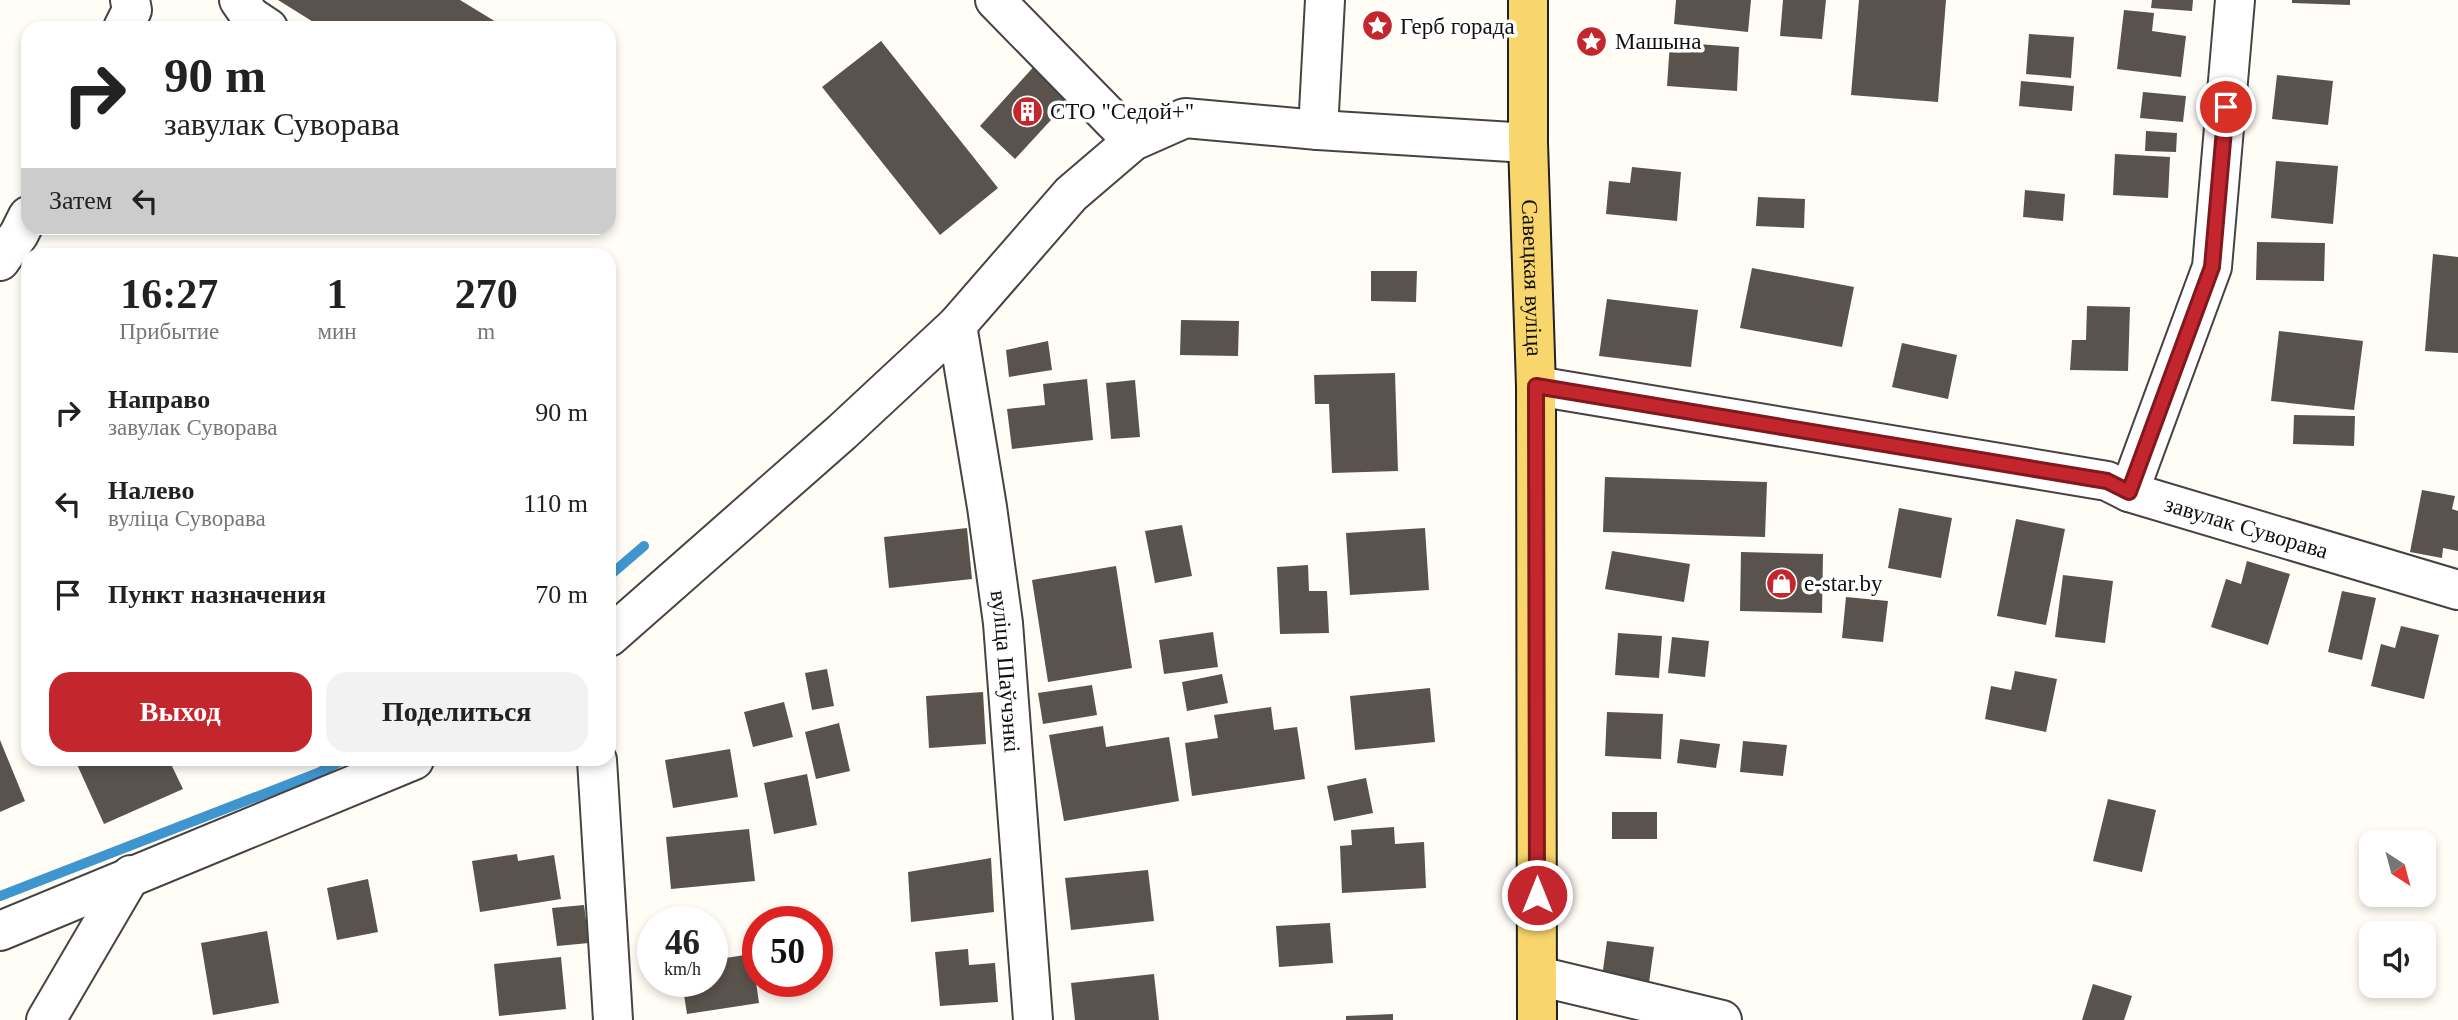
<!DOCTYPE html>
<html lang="ru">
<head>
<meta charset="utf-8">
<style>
  :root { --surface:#fff; --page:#f2f2f2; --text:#222; --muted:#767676; --accent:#c4262e }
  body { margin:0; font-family:Georgia,serif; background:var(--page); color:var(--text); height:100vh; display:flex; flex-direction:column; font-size:26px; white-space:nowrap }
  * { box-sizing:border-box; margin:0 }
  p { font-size:23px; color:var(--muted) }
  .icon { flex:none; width:38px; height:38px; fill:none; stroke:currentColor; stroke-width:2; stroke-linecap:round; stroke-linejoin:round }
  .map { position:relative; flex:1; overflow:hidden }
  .side { position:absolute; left:21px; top:248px; width:595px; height:518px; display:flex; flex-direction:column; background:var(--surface); border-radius:21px; box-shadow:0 4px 10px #0003 }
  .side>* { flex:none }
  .hud { position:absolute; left:21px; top:21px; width:595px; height:214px; border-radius:21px; box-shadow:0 4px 10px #0003; background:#fff; color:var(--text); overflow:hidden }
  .needle { width:46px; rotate:144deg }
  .buttons { position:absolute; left:2359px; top:830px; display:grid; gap:14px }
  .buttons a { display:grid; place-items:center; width:77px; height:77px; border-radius:14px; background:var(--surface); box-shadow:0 4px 10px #0003; font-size:35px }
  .speed { position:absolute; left:637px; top:906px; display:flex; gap:14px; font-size:35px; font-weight:700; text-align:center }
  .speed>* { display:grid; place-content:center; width:91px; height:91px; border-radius:50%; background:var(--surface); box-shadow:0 4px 10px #0003; line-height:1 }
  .speed small { font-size:18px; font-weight:400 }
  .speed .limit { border:10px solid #d22; background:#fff; color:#111 }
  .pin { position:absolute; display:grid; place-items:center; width:60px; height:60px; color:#fff; margin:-30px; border:4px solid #fff; border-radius:50%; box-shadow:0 2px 7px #0007 }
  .me { position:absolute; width:77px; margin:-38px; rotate:0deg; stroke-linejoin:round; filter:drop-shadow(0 0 5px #0008) }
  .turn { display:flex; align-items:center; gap:24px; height:147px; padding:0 28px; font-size:32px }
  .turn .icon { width:91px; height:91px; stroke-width:2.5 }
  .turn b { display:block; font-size:49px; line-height:60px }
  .then { display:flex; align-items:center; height:66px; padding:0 28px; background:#0003; gap:14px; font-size:26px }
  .eta { display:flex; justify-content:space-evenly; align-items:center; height:119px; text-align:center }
  .eta b { font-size:42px; font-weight:600; line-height:49px }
  .primary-button { display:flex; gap:14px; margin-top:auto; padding:14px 28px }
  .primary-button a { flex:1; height:80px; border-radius:21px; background:var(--accent); color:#fff; font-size:28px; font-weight:600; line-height:80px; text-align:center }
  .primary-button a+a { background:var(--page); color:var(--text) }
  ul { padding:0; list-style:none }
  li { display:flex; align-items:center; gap:21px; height:91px; padding:0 28px }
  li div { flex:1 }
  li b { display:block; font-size:26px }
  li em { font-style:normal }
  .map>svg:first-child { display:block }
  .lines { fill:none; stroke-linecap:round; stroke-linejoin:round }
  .stream { stroke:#3f96cf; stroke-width:10 }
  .building { fill:#5a524d }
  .minor-casing { stroke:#444; stroke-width:42 }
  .major-casing { stroke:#222; stroke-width:42 }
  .minor { stroke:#fff; stroke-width:38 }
  .major { stroke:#f9d66b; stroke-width:38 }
  .route-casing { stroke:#7f191e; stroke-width:18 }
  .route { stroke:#c4262e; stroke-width:12 }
  .labels { text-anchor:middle; stroke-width:7; stroke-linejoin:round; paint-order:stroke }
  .poi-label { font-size:23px; fill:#111; stroke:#fff; text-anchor:start }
  .street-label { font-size:23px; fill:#111; stroke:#fff }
</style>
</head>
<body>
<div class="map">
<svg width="2458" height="1020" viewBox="0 0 2458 1020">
  <rect width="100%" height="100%" fill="#fffdf5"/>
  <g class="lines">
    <path class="stream" d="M609,576L644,546
      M0,896L318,773L343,760"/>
  </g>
  <path class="building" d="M278,0H460L506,28H323Z
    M1676,0H1751L1748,32L1674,24Z
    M1783,0H1826L1822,39L1780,36Z
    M1859,0H1946L1938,102L1851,95Z
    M2152,0H2193L2192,11L2151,8Z
    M2292,0H2350V5L2292,3Z
    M2124,10L2154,13L2152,31L2186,36L2181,77L2117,69Z
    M2029,34L2074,37L2071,78L2026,74Z
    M881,41L998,188L940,235L822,87Z
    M1670,42L1739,47L1737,91L1667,86Z
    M1038,62L1074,95L1015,159L980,126Z
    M2277,75L2333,81L2328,125L2272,119Z
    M2021,81L2074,86L2072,111L2019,106Z
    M2143,92L2186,96L2183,122L2140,118Z
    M2146,131L2177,133L2176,152L2145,151Z
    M2115,154L2170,157L2168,198L2113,195Z
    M2276,161L2338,166L2333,224L2271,218Z
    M1632,167L1681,172L1677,221L1606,214L1609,181L1630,183Z
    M2025,190L2065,194L2063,221L2023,217Z
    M1758,197L1805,199L1804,228L1756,226Z
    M2257,242L2325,243L2324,281L2256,280Z
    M2433,254L2458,257V353L2425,351Z
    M1752,268L1854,287L1842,347L1740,328Z
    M1371,271H1417L1416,302L1371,301Z
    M1607,299L1698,310L1691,367L1599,356Z
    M2087,306L2130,307L2128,371L2070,370L2072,340H2086Z
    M1181,320L1239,321L1238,356L1180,355Z
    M2279,331L2363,341L2354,410L2271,401Z
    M1048,341L1052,370L1009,377L1006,350Z
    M1902,343L1957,355L1948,399L1892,387Z
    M1395,373L1398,471L1332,473L1329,404H1315L1314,375Z
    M1087,379L1093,440L1012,449L1007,409L1045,405L1043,384Z
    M1135,380L1140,437L1111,439L1106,383Z
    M2294,415L2355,416L2354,446L2293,444Z
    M1605,477L1767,482L1765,537L1603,532Z
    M2422,490L2455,496L2452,509L2458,511V551L2443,548L2442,558L2410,552Z
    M1899,508L1952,518L1941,578L1888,568Z
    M2016,519L2065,529L2046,625L1997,616Z
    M1182,525L1192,576L1155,583L1145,531Z
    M967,528L972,579L889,588L884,537Z
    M1425,528L1429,590L1350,595L1346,533Z
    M1612,551L1690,564L1684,602L1605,589Z
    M1741,552L1823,554L1822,613L1740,611Z
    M2247,561L2290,574L2268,645L2211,627L2226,579L2241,584Z
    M1308,565L1309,591H1327L1329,633L1280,634L1277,567Z
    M1116,566L1132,668L1048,682L1032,580Z
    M2063,575L2113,581L2105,643L2055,637Z
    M2342,591L2376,598L2362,660L2328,652Z
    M1846,597L1888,601L1883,642L1842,638Z
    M2401,626L2439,635L2424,699L2371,686L2381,644L2395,648Z
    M1213,632L1218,667L1164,674L1159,640Z
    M1618,633L1662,636L1659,678L1615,675Z
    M1672,637L1709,641L1705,677L1668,673Z
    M827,669L834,706L812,710L805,673Z
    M2015,671L2057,679L2046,732L1985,719L1991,686L2011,690Z
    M1222,674L1228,703L1187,711L1182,682Z
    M1092,685L1097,715L1043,724L1038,693Z
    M1430,688L1435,742L1355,750L1350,696Z
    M983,692L986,744L929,748L926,696Z
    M784,702L793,737L753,747L744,712Z
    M1271,707L1274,730L1297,727L1305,779L1192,796L1185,743L1218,738L1214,715Z
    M1607,712L1663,714L1661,759L1605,756Z
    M839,723L850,771L816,779L805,732Z
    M1103,726L1106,747L1169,737L1179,801L1064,821L1049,735Z
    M1680,739L1720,744L1716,768L1677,763Z
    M0,740L25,801L0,812Z
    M1743,741L1787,745L1783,776L1740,772Z
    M730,749L738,797L673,808L665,760Z
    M75,760H169L183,789L104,824Z
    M807,774L817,825L774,834L764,783Z
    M1366,778L1373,813L1334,821L1327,786Z
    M2108,799L2156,810L2142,872L2093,861Z
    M1612,812H1657V839H1612Z
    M1394,827L1395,844L1424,842L1426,888L1342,893L1340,846L1352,845L1351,830Z
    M749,829L755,881L671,889L666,837Z
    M517,854L518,861L554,855L561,899L480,912L472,861Z
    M991,858L994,912L911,922L908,872Z
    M1148,870L1154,921L1071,930L1065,878Z
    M368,879L378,932L337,940L327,888Z
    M584,905L589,943L557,946L552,908Z
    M1330,923L1333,963L1279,967L1276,926Z
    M267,931L279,1003L213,1015L201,943Z
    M1607,941L1654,947L1648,990L1601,984Z
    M968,949L969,965L995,963L998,1002L940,1006L935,952Z
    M752,954L759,1003L687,1014L682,982H712V960Z
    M561,957L566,1009L499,1016L494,964Z
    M1154,974L1159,1020H1075L1071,983Z
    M763,982H784V983L764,986Z
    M2093,984L2132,996L2124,1020H2082Z
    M1393,1014V1020H1346V1016Z"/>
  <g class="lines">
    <defs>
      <g id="minor">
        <path d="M239,0L250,16L268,28"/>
        <path d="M995,0L1133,141"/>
        <path d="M123,28L132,10L130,0"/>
        <path d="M1318,130L1325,0"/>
        <path d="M0,261L19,234L28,216"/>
        <path id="s1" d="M957,325L987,507L1003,623L1033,1020"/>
        <path id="s2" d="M1536,386L2107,481L2129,492L2458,590"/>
        <path d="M2129,492L2212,267L2235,0"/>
        <path d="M609,637L842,432L957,325L1071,194L1133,141L1185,118L1318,130L1528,143"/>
        <path d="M597,760L613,1020"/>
        <path d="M0,931L414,760"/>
        <path d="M1538,976L1722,1020"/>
        <path d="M46,1020L131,875"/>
      </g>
      <g id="major">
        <path id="s3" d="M1528,0V143L1536,386L1537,1020"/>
      </g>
    </defs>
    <use href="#minor" class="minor-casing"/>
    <use href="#major" class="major-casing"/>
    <use href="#minor" class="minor"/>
    <use href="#major" class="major"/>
  </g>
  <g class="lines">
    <defs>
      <path id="route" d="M1537,895L1536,386L2107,481L2129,492L2212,267L2226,107"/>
    </defs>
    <use href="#route" class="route-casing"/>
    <use href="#route" class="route"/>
  </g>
  <defs>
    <symbol id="sight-disc" viewBox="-11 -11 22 22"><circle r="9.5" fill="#c4262e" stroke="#fff"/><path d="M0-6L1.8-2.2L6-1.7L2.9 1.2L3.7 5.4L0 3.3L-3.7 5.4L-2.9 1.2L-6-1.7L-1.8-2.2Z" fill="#fff"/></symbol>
    <symbol id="building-disc" viewBox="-11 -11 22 22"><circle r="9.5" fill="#c4262e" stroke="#fff"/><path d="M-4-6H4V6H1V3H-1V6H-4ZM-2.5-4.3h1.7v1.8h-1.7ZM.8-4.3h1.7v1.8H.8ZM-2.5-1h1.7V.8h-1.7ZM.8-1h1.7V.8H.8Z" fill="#fff"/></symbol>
    <symbol id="shop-disc" viewBox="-11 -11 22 22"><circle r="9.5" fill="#c4262e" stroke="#fff"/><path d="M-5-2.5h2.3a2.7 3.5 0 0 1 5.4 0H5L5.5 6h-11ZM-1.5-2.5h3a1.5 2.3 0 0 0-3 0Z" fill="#fff"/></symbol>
  </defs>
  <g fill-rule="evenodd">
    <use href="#sight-disc" x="1360" y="8" width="35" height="35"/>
    <use href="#sight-disc" x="1574" y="24" width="35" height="35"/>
    <use href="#building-disc" x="1010" y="94" width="35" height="35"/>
    <use href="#shop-disc" x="1764" y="566" width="35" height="35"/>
  </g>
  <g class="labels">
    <g class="poi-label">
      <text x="1400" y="34">Герб горада</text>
      <text x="1615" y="49">Машына</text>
      <text x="1050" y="119">СТО "Седой+"</text>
      <text x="1804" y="591">e-star.by</text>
    </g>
    <g class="street-label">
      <text dy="8" stroke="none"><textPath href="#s3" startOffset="278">Савецкая вуліца</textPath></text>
      <text dy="8" stroke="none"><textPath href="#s2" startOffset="726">завулак Суворава</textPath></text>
      <text dy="8" stroke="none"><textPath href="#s1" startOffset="350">вуліца Шаўчэнкі</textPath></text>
    </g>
  </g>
</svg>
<div class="buttons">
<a><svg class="needle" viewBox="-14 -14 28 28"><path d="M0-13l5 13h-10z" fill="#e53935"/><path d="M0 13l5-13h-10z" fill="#767676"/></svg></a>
<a><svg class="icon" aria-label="sound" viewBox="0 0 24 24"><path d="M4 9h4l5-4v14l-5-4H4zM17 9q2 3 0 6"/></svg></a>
</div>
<div class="speed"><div>46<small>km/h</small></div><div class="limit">50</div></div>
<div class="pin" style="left:2226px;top:107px;background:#d93025"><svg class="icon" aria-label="arrive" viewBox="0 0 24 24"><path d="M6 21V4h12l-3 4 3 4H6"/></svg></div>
<svg class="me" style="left:1537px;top:895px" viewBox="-20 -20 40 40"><circle r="17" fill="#c4262e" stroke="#fff" stroke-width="3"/><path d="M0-11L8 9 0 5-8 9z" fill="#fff"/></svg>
<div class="hud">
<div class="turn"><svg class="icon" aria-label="right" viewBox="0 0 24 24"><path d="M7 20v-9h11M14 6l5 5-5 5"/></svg><div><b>90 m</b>завулак Суворава</div></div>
<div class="then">Затем<svg class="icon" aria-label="left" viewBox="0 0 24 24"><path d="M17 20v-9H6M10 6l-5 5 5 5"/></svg></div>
</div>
<section class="side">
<div class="eta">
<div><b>16:27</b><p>Прибытие</p></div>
<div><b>1</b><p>мин</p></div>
<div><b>270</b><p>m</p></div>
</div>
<ul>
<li><svg class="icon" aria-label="right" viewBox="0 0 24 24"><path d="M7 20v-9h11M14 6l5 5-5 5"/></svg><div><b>Направо</b><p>завулак Суворава</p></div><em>90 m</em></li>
<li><svg class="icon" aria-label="left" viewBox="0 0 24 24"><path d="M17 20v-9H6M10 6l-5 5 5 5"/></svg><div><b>Налево</b><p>вуліца Суворава</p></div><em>110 m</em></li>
<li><svg class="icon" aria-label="arrive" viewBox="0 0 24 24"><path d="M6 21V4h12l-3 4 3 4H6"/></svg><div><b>Пункт назначения</b></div><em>70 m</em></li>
</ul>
<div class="primary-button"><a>Выход</a><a>Поделиться</a></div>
</section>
</div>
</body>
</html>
